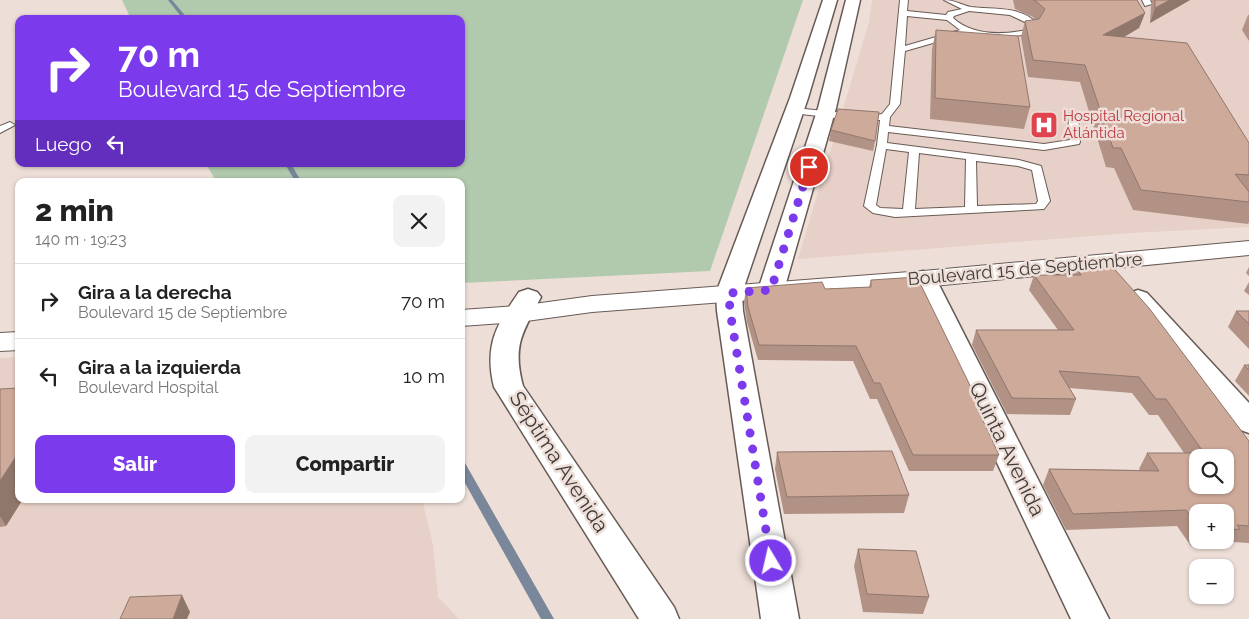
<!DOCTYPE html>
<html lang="es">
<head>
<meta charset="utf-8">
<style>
  :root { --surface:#fff; --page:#f2f2f2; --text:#222; --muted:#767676; --line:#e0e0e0; --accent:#7c3aed }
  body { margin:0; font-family:Raleway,sans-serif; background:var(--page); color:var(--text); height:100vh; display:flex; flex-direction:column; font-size:19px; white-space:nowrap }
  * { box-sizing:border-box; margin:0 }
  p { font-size:16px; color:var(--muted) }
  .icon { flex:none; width:28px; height:28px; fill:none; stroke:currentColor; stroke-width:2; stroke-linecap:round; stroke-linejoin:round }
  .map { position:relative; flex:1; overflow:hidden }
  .details { position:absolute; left:15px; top:178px; width:450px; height:325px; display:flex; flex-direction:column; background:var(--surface); border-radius:10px; box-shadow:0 1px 4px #0004 }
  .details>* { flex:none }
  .banner { position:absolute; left:15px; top:15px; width:450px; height:152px; border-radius:10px; box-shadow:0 1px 4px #0004; background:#7c3aed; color:#fff; overflow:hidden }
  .tools { position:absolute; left:1189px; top:449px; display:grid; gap:10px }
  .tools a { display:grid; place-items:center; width:45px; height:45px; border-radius:10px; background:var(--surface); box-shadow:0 1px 4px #0004; font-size:25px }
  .pin { position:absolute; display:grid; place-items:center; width:42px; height:42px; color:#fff; margin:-21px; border:2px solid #fff; border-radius:50%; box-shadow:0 1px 5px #0007 }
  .me { position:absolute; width:55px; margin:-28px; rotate:351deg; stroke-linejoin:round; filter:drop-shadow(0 0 4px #0008) }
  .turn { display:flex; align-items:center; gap:18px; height:105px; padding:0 20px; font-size:22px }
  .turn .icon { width:65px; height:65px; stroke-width:2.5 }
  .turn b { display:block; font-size:35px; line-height:42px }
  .then { display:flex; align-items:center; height:48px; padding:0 20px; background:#0003; gap:10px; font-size:19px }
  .round { display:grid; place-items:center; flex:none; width:52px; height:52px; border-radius:10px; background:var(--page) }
  .summary { display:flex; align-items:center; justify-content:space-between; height:85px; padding:0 20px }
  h1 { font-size:30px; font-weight:800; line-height:38px }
  .button { display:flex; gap:10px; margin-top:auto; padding:10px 20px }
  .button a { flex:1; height:58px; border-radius:10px; background:var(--accent); color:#fff; font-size:20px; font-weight:800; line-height:58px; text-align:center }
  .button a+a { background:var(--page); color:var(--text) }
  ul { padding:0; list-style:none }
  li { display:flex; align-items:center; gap:15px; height:75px; padding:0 20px; border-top:1px solid var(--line) }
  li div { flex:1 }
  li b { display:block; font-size:19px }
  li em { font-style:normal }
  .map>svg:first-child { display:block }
  .built { fill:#e7d0c7 }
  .green { fill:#b1c9ac }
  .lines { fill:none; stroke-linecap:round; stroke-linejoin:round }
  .stream { fill:#7a869a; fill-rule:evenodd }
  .service-casing { stroke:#685b55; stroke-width:2 }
  .minor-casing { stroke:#685b55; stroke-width:3 }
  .tertiary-casing { stroke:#685b55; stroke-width:2 }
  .service { fill:#fff; fill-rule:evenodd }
  .minor { fill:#fff; fill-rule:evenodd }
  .tertiary { fill:#fff; fill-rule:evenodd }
  .wall { fill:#b19285; fill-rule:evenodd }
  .shaded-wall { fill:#90776c }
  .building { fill:#ceaa9b; stroke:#90776c; fill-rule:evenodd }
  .route { stroke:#7c3aed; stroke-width:9; stroke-dasharray:0 16.2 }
  .labels { text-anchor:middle; stroke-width:5; stroke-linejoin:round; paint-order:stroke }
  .far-health-label { font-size:15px; fill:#be3a42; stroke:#eeded8; text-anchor:start }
  .street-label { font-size:18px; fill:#413b39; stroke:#eeded8 }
  .near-street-label { font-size:21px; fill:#413b39; stroke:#eeded8 }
</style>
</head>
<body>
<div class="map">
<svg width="1249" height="619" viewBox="0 0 1249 619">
  <rect width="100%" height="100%" fill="#eeded8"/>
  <path class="built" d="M872,0H1249V227L1131,233L798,259L869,22Z
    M19,357V499H422L433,545L438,597L459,619H0V358Z"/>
  <path class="green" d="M122,0H803L710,271L461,283V181H216L206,164H461V19H131Z"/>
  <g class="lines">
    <path class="stream" d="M168,0H172L188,19H183Z
      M285,164H291L301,181H295Z
      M461,462L465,463L554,619H541L461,476Z"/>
    <defs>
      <path id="service" d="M900,0H908L907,11L946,15L948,12L962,9L944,0C955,0 961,5 971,7C995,10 1020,5 1039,25L1033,34H1030L999,38L968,33L905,51L900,104L890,117L889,126L1044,144L1070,140L1068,114L1073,111L1078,114L1080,142L1079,144L1044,150L888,132L887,143L1019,160L1041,166L1050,201L1044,209L895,217L873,213L864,206L877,145L880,120H872L870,118L872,116L882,114L890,104ZM969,11L1010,15L1031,25L1027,30C1002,35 973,36 953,18L954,16ZM907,16L947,20L960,30L905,46ZM886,149L909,152L903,209L880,208L876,205ZM919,153L966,159L965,207L915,209ZM976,161L1018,166L1032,170L1038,201L1036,204L977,206Z
        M1142,0H1150L1152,4L1145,6Z
        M795,108L854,114L859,117L854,120L792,113L790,111Z
        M10,122L15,125L0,133V126Z"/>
      <path id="minor" d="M823,0H837L808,98L742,293L743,311L799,619H761L717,311L716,293L790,98Z
        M846,0H860L836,108L784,290L780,295L771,298L762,295L758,290L818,108Z
        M923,271L932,274L936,279L1109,619H1071L910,279L914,274Z
        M528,289L537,292L541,297C523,332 512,345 523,386L674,607L679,619H639L494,387C484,346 496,325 519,292Z
        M1138,290L1147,293L1249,403V433L1238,429L1129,303L1125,298L1129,293Z"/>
      <path id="tertiary" d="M1249,241V255L923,287L592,312L519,322L461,326V310L519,306L592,296L923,271Z
        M19,332V350L0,351V333Z"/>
    </defs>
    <use href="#service" class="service-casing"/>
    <use href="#minor" class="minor-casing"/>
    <use href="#tertiary" class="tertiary-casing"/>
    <use href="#service" class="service"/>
    <use href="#minor" class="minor"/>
    <use href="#tertiary" class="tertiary"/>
  </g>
  <path class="wall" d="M1013,0H1137L1145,13L1139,28L1124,37L1249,143V222L1248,224L1133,210L1114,168L1106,167L1080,82L1028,77L1021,37L1025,21L1035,20L1033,17L1015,9Z
    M1152,0H1190L1150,23L1151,6L1152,2Z
    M1248,15H1249V41L1242,30Z
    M936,30L1030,107L1024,129L930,119L932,49Z
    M831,130L875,141L873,151L829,141Z
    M1074,263L1249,441V543L1233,542L1231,546H1191L1177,526L1066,530L1043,485L1049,469L1140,470L1139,469L1147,453H1184L1158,415H1149L1132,393L1069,388L1076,399L1070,415L1007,414L972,345L976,330H1058L1029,290L1034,275H1070ZM1198,512H1225V540H1198Z
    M1249,267V276L1246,273Z
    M871,280L983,412L982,418L999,455L993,471H909L877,399H870L853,361L758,360L747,322L744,302L746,288L825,289L869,287Z
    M1249,282V295L1244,291Z
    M1236,311H1249V349L1228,327Z
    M1244,365H1249V396L1235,381Z
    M0,389L19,499H23L6,526L0,527Z
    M777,452L909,495L904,513L784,514L775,469Z
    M858,549L929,597L923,614L863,612L854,566Z"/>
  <path class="shaded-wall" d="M1170,0H1190L1150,23L1155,8Z
    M1145,13L1139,28L1098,52L1103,35Z
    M19,452V499H23L6,526L0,516V481Z
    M182,595L190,612L187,619H173Z"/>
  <path class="building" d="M1033,0H1137L1145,13L1103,35L1187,43L1249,143V175L1235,174L1249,192V202L1141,190L1121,148H1113L1085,65L1033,60L1025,21L1039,19L1045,9L1037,2Z
    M1155,0H1170L1155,8Z
    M936,30L1018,36L1030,107L935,98Z
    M838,109L879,112L875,141L831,130Z
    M1074,263H1109L1149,308L1249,441V526L1237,525L1240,529L1225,530V512H1198V526L1186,510L1073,514L1049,469L1159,471L1147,453H1204L1166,399H1156L1139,377L1059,371L1076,399L1012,398L976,330H1074L1034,275H1081ZM1198,458H1225V485H1198Z
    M917,277L983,412H979L999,455H913L880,383H874L856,346L759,345L748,307L746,288L822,282L825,289L871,287V280Z
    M1236,311H1249V324Z
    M1244,365H1249V370Z
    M19,388V452L0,481V389Z
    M892,451L909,495L787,497L777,452Z
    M858,549L916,551L929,597L867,594Z
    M182,595L173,619H120L130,597Z"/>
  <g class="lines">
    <path class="route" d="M771,561L730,311L729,293L771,290L809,167"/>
  </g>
  <defs>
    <symbol id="hospital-square" viewBox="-11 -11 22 22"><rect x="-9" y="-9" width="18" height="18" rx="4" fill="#e0444e" stroke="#eeded8"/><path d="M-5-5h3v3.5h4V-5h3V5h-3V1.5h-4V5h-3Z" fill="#fff"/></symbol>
  </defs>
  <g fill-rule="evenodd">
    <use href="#hospital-square" x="1028" y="109" width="32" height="32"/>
  </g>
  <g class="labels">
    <g class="far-health-label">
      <text x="1063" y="121">Hospital Regional<tspan x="1063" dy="17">Atlántida</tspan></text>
    </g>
    <g class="street-label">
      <text transform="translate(1025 269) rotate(-5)" y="6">Boulevard 15 de Septiembre</text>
    </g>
    <g class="near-street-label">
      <text transform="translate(1007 449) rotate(64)" y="7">Quinta Avenida</text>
      <text transform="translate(559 462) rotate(57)" y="7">Séptima Avenida</text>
    </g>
  </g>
</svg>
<div class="tools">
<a><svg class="icon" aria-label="search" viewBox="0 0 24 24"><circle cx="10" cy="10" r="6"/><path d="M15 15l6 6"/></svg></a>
<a>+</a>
<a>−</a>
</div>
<div class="pin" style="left:809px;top:167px;background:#d93025"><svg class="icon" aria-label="arrive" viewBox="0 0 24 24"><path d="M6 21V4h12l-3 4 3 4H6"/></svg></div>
<svg class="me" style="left:771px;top:561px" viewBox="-20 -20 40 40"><circle r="17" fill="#7c3aed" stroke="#fff" stroke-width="3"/><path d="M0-11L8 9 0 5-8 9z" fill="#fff"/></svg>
<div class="banner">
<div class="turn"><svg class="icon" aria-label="right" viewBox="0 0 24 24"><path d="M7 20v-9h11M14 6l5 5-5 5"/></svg><div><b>70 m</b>Boulevard 15 de Septiembre</div></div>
<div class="then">Luego<svg class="icon" aria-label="left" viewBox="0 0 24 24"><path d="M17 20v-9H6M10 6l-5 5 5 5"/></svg></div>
</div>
<section class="details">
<div class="summary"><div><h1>2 min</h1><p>140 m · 19:23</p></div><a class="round"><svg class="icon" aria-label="close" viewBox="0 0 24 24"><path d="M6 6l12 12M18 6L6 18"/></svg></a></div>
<ul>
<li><svg class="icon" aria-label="right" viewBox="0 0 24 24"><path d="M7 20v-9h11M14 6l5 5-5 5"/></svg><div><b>Gira a la derecha</b><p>Boulevard 15 de Septiembre</p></div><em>70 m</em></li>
<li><svg class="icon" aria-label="left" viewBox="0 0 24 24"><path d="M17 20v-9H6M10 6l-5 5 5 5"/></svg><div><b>Gira a la izquierda</b><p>Boulevard Hospital</p></div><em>10 m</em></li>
</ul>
<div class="button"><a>Salir</a><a>Compartir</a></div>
</section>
</div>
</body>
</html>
